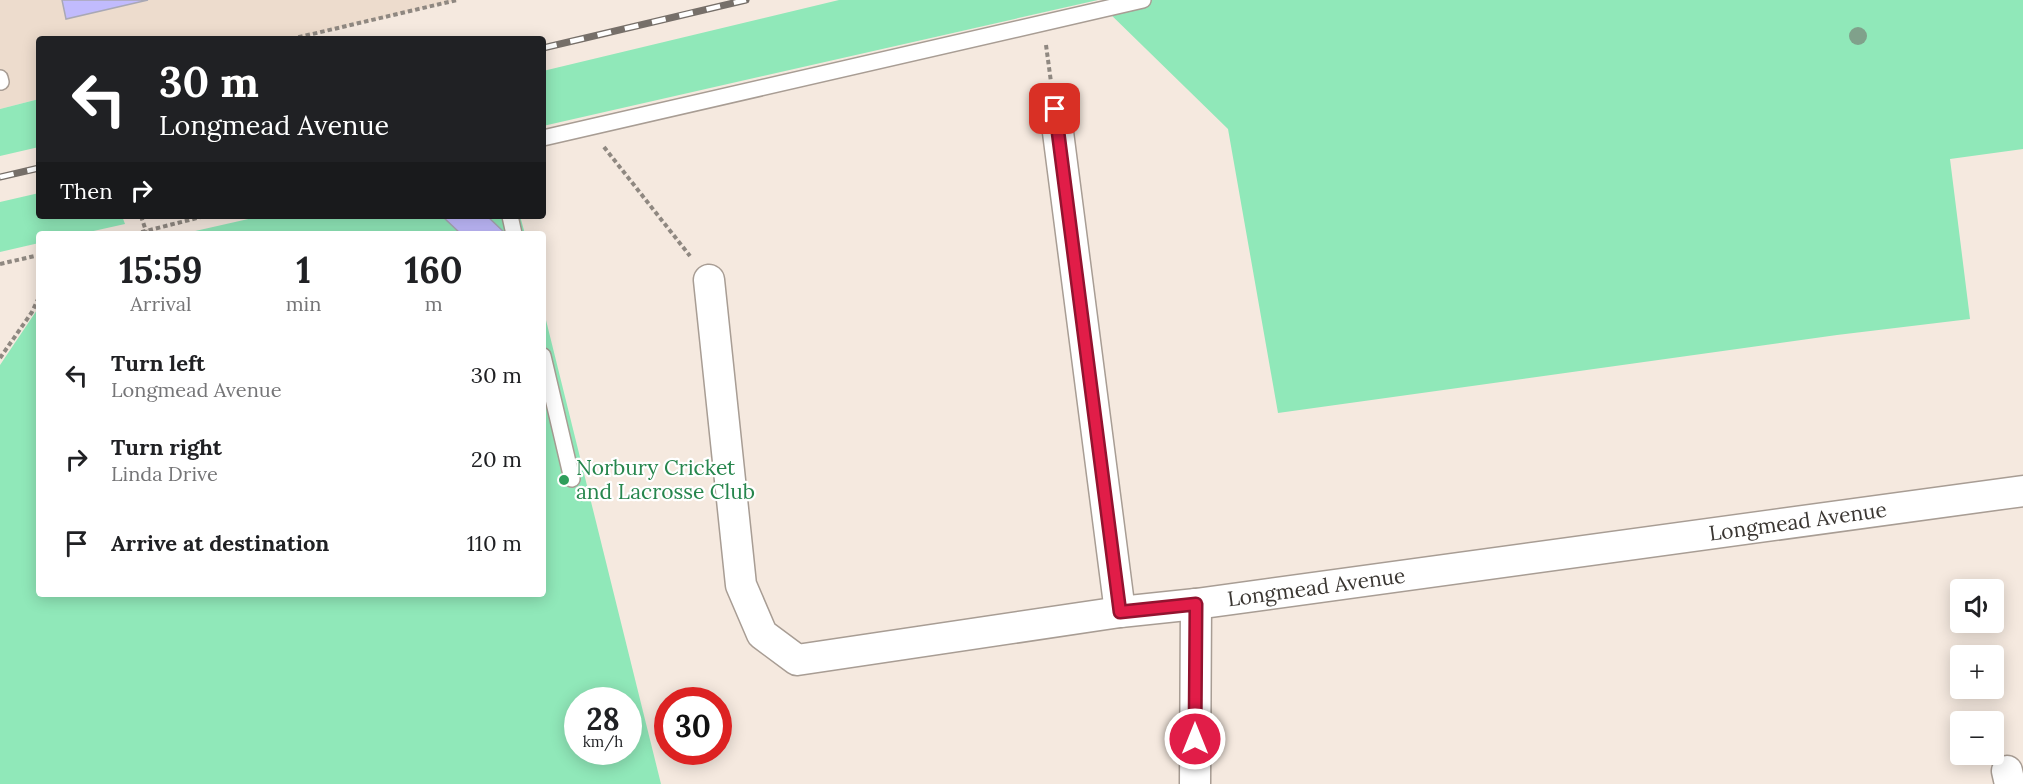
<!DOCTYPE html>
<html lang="en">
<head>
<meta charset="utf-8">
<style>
  :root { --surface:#fff; --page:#f6f6f6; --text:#202124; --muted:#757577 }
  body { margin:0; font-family:Lora,serif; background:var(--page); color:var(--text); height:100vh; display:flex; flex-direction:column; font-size:22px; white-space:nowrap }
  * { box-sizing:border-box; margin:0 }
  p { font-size:20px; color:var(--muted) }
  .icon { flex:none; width:33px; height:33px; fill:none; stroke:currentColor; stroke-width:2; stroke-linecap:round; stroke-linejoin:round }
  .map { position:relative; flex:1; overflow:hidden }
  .drawer { position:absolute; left:36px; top:231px; width:510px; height:366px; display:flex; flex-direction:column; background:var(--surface); border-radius:6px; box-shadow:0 3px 15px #0003 }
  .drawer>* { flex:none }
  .top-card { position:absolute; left:36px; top:36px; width:510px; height:183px; border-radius:6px; box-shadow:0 3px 15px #0003; background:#202124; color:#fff; overflow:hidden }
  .fabs { position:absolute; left:1950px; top:579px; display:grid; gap:12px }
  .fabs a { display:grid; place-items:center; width:54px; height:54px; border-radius:6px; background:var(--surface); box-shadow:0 3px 15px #0003; font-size:30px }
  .speed { position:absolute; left:564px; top:687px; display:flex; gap:12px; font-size:30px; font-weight:700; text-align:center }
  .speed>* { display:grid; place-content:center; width:78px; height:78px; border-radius:50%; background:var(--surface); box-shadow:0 3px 15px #0003; line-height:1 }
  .speed small { font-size:15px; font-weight:400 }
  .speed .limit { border:9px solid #d22; background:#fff; color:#111 }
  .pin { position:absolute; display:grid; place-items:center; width:51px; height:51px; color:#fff; margin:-26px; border-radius:12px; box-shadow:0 3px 9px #0006 }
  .me { position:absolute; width:66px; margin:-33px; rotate:0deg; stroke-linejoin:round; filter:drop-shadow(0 0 4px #0008) }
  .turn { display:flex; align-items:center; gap:21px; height:126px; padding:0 24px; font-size:27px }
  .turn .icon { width:78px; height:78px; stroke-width:2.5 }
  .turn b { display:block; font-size:42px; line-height:51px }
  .then { display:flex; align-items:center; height:57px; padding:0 24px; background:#0003; gap:12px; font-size:22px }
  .eta { display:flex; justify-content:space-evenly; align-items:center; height:102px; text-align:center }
  .eta b { font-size:36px; font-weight:700; line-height:42px }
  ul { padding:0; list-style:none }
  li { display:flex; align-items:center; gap:18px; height:84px; padding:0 24px }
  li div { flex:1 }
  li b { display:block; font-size:22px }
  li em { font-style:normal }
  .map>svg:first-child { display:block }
  .built { fill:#eddccd }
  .green { fill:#90e8b9; fill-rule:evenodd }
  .building { fill:#c1bbfd; stroke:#a9a8b5; stroke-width:1.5 }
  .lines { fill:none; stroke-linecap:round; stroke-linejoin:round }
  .service-casing { stroke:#a89d94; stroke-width:18 }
  .minor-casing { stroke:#a89d94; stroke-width:33 }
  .path { stroke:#8f8881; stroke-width:4; stroke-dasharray:4.5 3; stroke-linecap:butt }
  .service { stroke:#fff; stroke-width:15 }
  .minor { stroke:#fff; stroke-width:30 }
  .rail-casing { stroke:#766f69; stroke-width:7 }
  .rail { stroke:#fff; stroke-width:4.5; stroke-dasharray:14; stroke-linecap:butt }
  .path-bridge { stroke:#8f8881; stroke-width:4; stroke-dasharray:4.5 3; stroke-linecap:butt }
  .tree { fill:#80a18b }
  .route-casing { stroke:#92132f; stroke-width:15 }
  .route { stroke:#e11d48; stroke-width:10 }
  .leisure-dot { fill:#2e9e5b; stroke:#fff; stroke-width:2 }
  .labels { text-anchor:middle; stroke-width:4.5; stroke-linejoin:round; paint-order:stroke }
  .leisure-label { font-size:21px; fill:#27864d; stroke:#fff; text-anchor:start }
  .street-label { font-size:21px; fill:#3a3632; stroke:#fff }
</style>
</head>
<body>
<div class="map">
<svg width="2023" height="784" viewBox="0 0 2023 784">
  <rect width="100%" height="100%" fill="#f5e9df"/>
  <path class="built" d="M0,0H459L293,39H39V99L0,109Z"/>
  <path class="green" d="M839,0H1098L543,126V71Z
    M1140,0H2023V149L1950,159L1970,319L1837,335L1278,413L1228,129L1104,8Z
    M39,99V147L0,156V109Z
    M39,193V216H122L125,224L80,234H39V243L0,252V202Z
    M261,216H520L525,234H182Z
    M39,307V594H543V308L661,784H0V365ZM578,700H628V752H578Z"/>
  <path class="building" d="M62,0H148L66,19Z
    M442,216H487L506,234H461Z"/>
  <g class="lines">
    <defs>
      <path id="service" d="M0,78L1,82
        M543,138L1143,0
        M510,216L514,234
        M543,356L572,479"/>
      <g id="minor">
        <path d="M1055,109L1120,612"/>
        <path id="s1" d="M709,280L741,585L762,634L797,660L1120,612L1196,604L2023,491"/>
        <path d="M2007,771L2010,784"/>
        <path d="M1195,784L1196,604"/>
      </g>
    </defs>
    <use href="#service" class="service-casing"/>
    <use href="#minor" class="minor-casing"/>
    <path class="path" d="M291,39L457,0
      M1046,45L1051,82
      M604,147L690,256
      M134,234L205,216
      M0,264L39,255
      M0,358L32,312L39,297"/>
    <use href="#service" class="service"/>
    <use href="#minor" class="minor"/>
    <defs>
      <path id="rail" d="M543,48L746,0
        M0,177L39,168"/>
    </defs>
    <use href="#rail" class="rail-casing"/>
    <use href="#rail" class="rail"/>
    <path class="path-bridge" d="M141,216L146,231"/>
  </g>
  <circle class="tree" cx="1858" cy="36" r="9"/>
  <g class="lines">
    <defs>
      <path id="route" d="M1055,109L1120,612L1196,604L1195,739"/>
    </defs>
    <use href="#route" class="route-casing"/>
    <use href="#route" class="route"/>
  </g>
  <circle class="leisure-dot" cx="564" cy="480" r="6"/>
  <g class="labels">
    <g class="leisure-label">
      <text x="576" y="475">Norbury Cricket<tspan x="576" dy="24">and Lacrosse Club</tspan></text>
    </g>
    <g class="street-label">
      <text dy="7" stroke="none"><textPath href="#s1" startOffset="1414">Longmead Avenue</textPath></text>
      <text dy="7" stroke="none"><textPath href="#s1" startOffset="928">Longmead Avenue</textPath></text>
    </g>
  </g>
</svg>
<div class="fabs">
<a><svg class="icon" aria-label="sound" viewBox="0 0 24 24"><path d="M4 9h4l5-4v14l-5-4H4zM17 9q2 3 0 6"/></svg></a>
<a>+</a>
<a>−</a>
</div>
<div class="speed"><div>28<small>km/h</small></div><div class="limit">30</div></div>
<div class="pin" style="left:1055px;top:109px;background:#d93025"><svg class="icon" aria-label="arrive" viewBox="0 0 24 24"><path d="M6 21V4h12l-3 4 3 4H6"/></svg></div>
<svg class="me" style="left:1195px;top:739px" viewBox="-20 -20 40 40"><circle r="17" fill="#e11d48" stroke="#fff" stroke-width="3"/><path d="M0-11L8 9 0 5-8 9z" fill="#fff"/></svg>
<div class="top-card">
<div class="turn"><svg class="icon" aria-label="left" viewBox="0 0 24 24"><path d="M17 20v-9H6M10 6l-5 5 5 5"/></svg><div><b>30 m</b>Longmead Avenue</div></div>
<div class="then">Then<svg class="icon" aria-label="right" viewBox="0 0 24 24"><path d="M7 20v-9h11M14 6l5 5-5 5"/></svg></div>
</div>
<section class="drawer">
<div class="eta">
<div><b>15:59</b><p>Arrival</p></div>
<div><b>1</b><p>min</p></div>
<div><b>160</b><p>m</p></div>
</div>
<ul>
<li><svg class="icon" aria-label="left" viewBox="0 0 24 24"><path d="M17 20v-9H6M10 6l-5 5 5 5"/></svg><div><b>Turn left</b><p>Longmead Avenue</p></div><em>30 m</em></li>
<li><svg class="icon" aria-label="right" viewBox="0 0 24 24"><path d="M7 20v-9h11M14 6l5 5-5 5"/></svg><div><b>Turn right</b><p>Linda Drive</p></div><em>20 m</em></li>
<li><svg class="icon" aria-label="arrive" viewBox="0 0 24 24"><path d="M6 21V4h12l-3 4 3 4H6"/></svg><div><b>Arrive at destination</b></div><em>110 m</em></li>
</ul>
</section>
</div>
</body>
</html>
